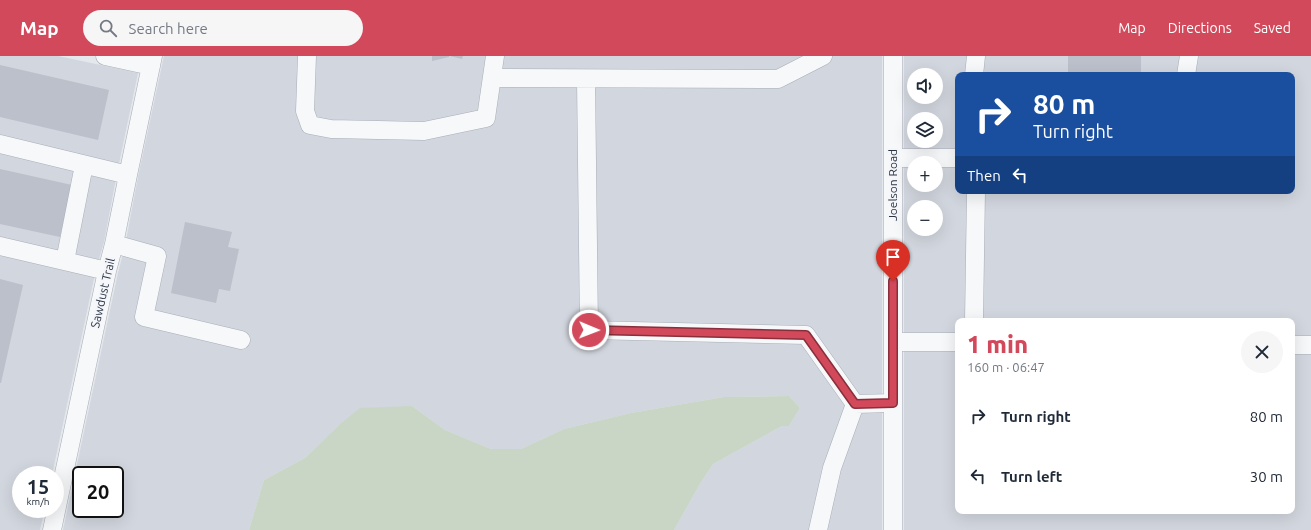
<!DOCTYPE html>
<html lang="en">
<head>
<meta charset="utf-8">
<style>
  :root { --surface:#fff; --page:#f6f6f7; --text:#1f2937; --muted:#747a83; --accent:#d1495b }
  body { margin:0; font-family:Ubuntu,sans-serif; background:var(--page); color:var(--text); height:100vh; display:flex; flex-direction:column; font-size:15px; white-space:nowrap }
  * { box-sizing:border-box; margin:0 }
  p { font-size:13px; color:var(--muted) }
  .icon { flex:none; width:22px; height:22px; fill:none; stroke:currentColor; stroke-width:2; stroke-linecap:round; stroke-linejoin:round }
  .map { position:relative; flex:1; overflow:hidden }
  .sheet { position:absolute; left:955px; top:262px; width:340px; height:196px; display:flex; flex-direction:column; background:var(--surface); border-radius:8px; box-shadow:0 4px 16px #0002 }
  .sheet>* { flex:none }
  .hud { position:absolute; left:955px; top:16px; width:340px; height:122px; border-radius:8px; box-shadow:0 4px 16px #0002; background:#1a4fa0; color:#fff; overflow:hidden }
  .fabs { position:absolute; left:907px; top:12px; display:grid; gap:8px }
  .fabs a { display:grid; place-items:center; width:36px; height:36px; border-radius:50%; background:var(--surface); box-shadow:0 4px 16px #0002; font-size:20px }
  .speed { position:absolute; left:12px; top:410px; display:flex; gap:8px; font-size:20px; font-weight:700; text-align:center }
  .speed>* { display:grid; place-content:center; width:52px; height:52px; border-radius:50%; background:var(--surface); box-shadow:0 4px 16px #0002; line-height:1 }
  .speed small { font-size:10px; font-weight:400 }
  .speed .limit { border:2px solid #111; border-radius:6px; background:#fff; color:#111 }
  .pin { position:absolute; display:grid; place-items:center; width:34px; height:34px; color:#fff; margin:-41px -17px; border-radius:50% 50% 50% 0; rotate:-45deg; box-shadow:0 0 4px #0007 }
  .pin .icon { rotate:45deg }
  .me { position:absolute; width:44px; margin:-22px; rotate:91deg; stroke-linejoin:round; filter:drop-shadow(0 0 3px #0008) }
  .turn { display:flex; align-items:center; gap:14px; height:84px; padding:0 12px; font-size:18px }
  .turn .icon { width:52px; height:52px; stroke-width:2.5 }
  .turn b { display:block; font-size:28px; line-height:34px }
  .then { display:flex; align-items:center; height:38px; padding:0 12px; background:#0003; gap:8px; font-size:15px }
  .round { display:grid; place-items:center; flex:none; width:42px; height:42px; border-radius:21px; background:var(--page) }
  .head { display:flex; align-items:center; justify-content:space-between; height:68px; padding:0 12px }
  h1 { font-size:24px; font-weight:800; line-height:30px; color:var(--accent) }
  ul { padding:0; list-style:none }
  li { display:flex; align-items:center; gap:12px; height:60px; padding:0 12px }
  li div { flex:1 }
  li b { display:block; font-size:15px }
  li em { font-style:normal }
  header { display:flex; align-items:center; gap:24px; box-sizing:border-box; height:56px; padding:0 20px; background:var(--accent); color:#fff }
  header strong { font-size:19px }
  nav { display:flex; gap:22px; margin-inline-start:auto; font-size:14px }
  .search { width:280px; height:36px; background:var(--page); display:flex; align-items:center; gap:10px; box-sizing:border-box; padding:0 14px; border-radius:22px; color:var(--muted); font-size:15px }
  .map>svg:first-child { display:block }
  .built { fill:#d2d6de; fill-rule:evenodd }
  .green { fill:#c9d6c5 }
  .building { fill:#bbc0ca }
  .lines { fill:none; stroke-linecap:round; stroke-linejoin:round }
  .minor-casing { stroke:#a9aeb7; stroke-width:19 }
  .minor { stroke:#f7f8fa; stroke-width:18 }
  .route-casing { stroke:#882f3b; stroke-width:10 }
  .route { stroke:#d1495b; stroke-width:7 }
  .labels { text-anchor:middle; stroke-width:4; stroke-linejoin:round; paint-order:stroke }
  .street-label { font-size:12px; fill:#2b3445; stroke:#f4f6f9 }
</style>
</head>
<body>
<header>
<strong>Map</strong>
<div class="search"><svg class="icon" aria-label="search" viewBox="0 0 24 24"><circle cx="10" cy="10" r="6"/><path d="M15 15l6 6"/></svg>Search here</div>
<nav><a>Map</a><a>Directions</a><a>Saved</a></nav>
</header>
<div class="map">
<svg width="1311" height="474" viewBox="0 0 1311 474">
  <rect width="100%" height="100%" fill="#e4e7ec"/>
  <path class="built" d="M0,0H58L138,17L117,117L104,186L96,213L52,419H21V453H45L40,474H0Z
    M164,0H882V474H674L701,426L713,408L782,370H789L800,352L789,340L724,341L631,357L564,373L521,393H491L445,374L412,350L339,369L305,402L264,424L249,474H63L118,217L125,190L138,121ZM81,419H115V453H81Z
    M904,0H1311V474H904ZM914,19H936V41H914ZM958,19H1292V135H958ZM914,63H936V85H914ZM914,107H936V129H914ZM914,151H936V173H914ZM958,265H1292V455H958Z"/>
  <path class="green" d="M789,340L800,352L789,370H782L713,408L701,426L674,474H249L264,424L305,402L339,369L360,352L412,350L445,374L491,393H521L564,373L631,357L724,341Z"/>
  <path class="building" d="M432,0H449V1L432,5Z
    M450,0H463L462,3Z
    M1068,0H1141V19H1068Z
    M0,9L109,34L98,84L0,61Z
    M0,113L72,129L60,181L0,168Z
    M185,166L232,176L228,191L239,193L230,235L219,233L216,247L171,237Z
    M0,223L23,229L1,327H0Z"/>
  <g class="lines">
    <defs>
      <path id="minor" d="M105,0L151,10
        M307,0L305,55L310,69L331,73L424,75L486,62L495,0
        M893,0V474
        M974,19L976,0
        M1186,19L1189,0
        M492,22L778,23L823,0
        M586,23L589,274L806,279L855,348L893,347
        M0,88L128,119
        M893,102H958
        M114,188L157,200L144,261L241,284
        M0,190L107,215
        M65,205L84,109
        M974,265L976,135
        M893,286H958
        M1292,289H1311
        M52,474L107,215L114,188L128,119L153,0
        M818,474L832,412L855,348"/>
    </defs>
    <use href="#minor" class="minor-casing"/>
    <use href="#minor" class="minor"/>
  </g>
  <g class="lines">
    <defs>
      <path id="route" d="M589,274L806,279L855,348L893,347V225"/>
    </defs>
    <use href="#route" class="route-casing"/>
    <use href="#route" class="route"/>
  </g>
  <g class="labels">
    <g class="street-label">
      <text transform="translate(893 129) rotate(-90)" y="4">Joelson Road</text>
      <text transform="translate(103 237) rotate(-77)" y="4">Sawdust Trail</text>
    </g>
  </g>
</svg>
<div class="fabs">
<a><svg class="icon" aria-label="sound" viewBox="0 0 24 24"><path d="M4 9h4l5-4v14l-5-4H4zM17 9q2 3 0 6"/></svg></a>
<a><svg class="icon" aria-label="layers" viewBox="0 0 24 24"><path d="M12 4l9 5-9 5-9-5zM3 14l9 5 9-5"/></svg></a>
<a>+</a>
<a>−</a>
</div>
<div class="speed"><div>15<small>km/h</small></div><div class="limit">20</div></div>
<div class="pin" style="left:893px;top:225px;background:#d93025"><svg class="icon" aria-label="arrive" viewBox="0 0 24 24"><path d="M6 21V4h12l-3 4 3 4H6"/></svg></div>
<svg class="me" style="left:589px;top:274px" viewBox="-20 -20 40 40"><circle r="17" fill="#d1495b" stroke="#fff" stroke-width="3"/><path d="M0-11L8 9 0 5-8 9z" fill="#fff"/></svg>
<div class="hud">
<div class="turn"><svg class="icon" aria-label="right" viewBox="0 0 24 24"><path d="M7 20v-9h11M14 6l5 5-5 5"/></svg><div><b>80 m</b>Turn right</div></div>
<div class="then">Then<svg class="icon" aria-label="left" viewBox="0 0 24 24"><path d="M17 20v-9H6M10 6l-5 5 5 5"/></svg></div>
</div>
<section class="sheet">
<div class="head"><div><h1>1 min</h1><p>160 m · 06:47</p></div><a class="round"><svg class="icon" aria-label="close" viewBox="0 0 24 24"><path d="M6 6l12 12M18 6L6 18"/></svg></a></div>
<ul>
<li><svg class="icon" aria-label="right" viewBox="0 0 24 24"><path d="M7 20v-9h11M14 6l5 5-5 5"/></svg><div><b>Turn right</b></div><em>80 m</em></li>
<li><svg class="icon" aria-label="left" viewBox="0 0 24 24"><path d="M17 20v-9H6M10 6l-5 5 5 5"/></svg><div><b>Turn left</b></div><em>30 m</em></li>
</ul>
</section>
</div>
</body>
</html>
